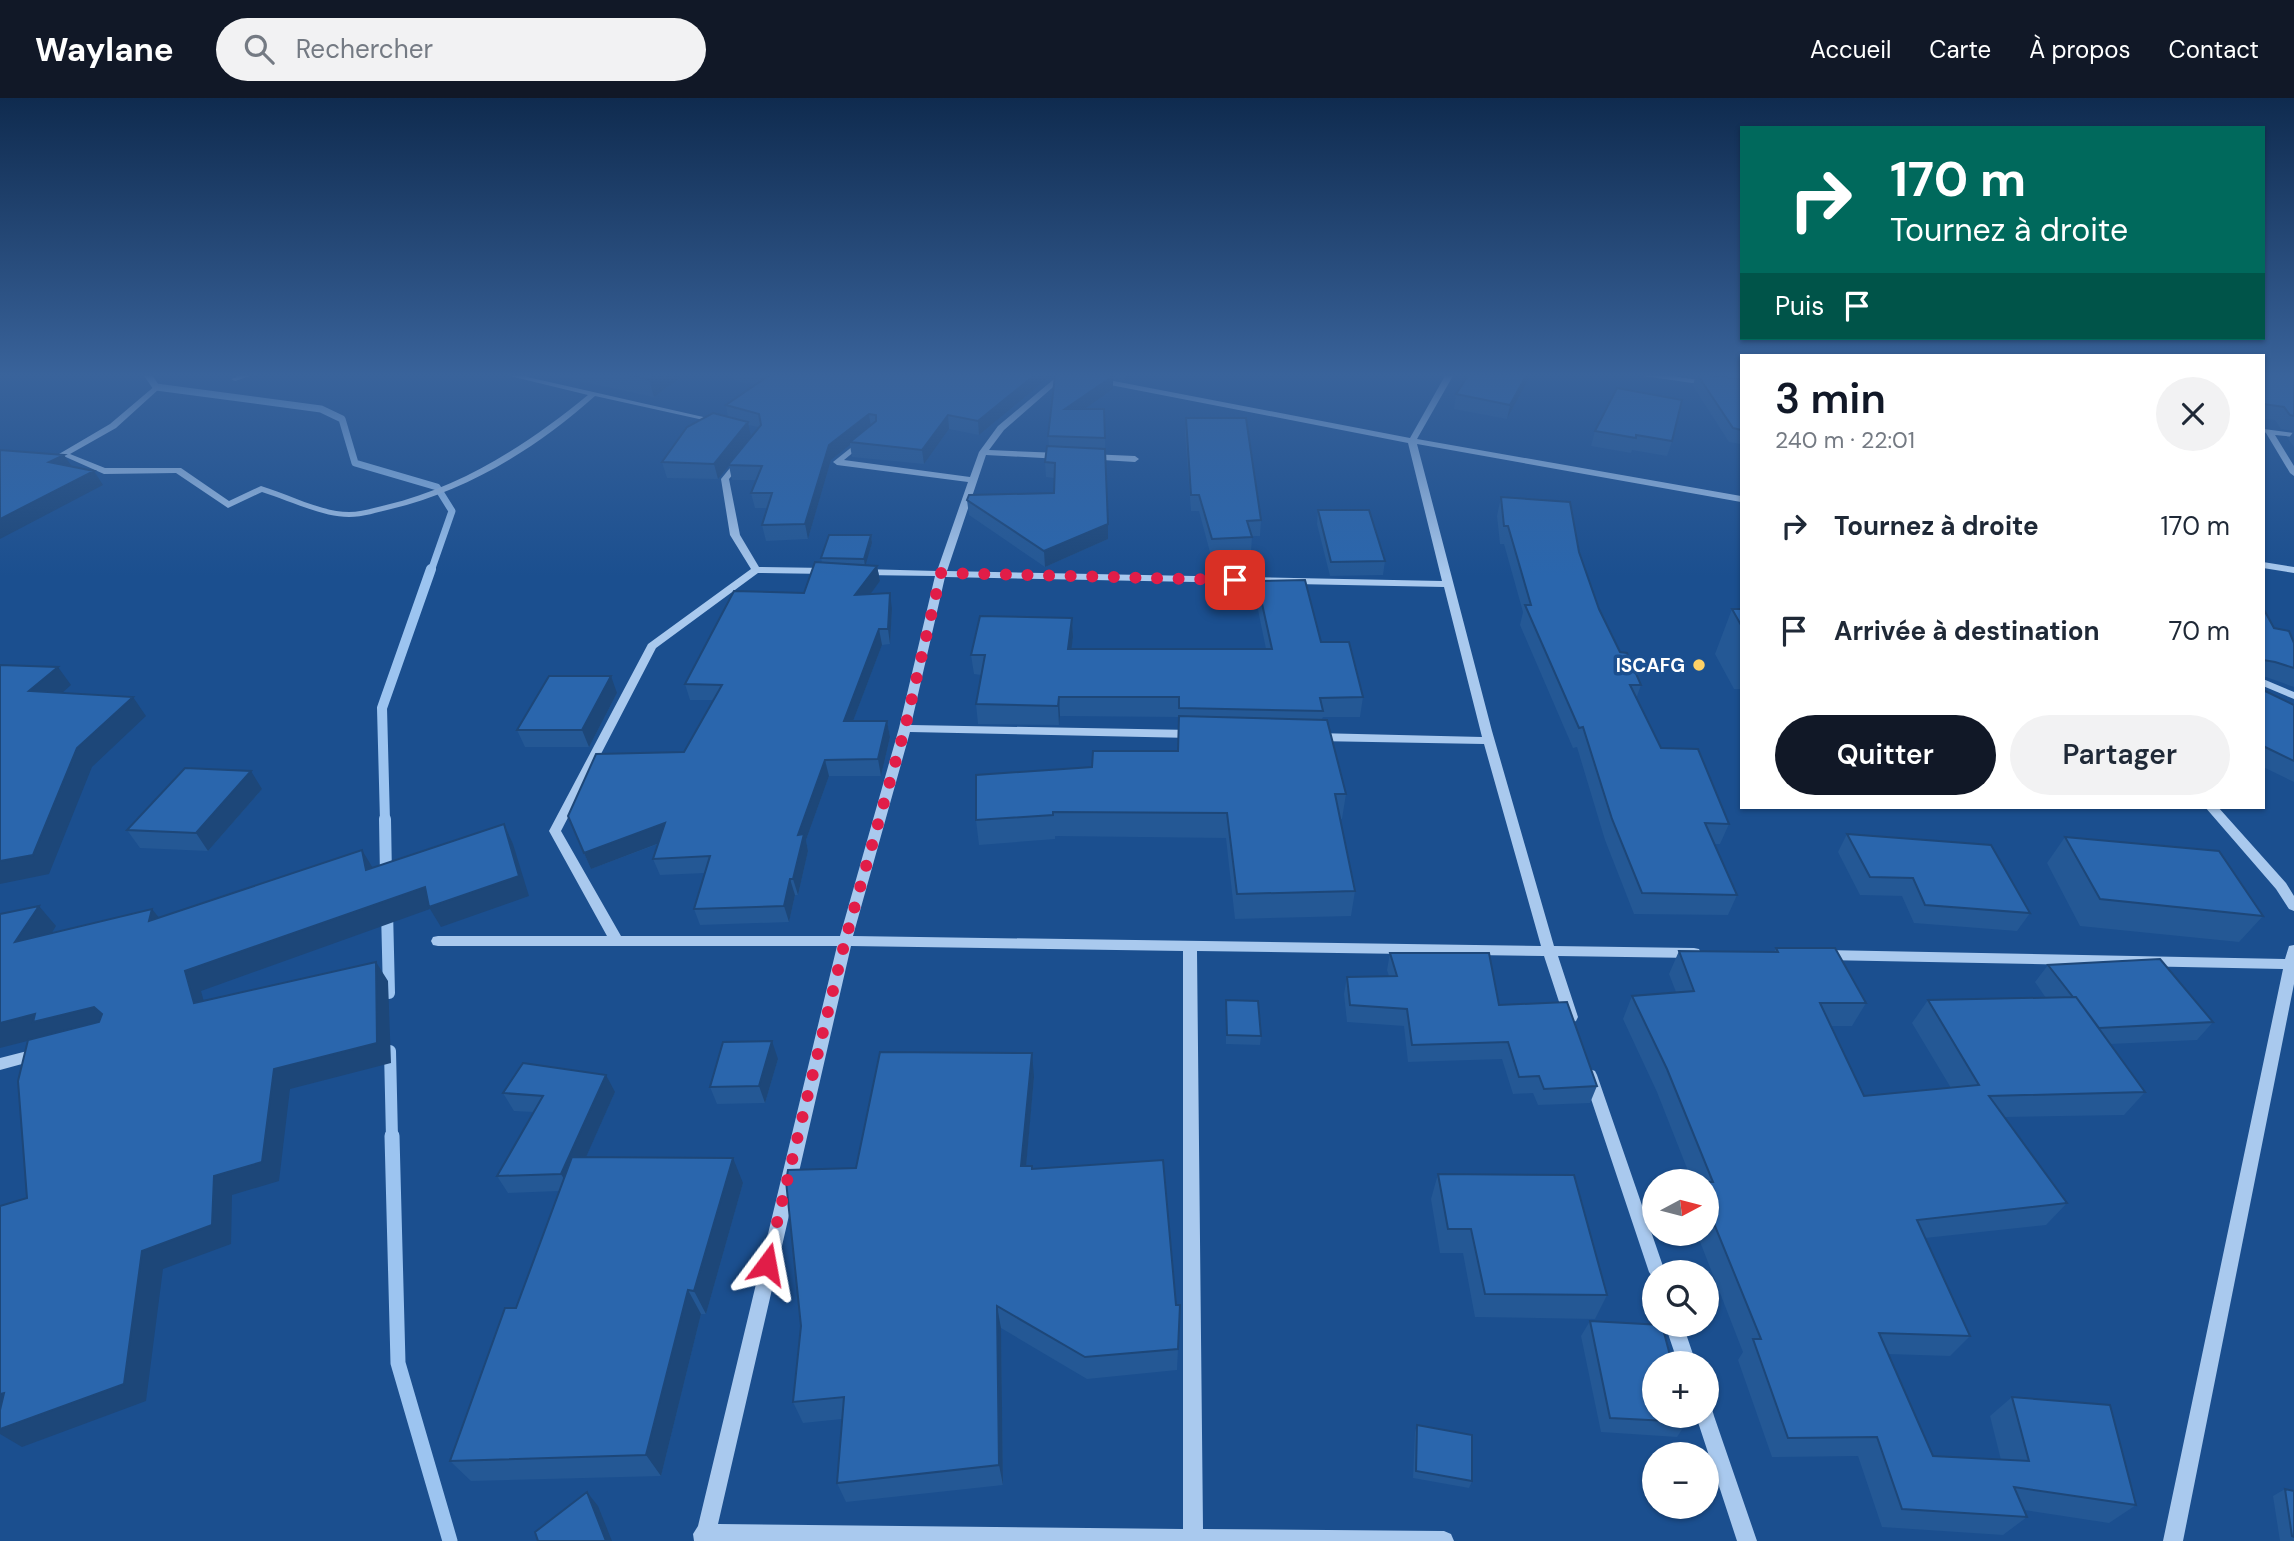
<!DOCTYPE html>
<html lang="fr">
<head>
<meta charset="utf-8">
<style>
  :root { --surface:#fff; --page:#f2f2f3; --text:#1f2937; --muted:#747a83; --accent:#111827 }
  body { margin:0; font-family:"DM Sans",sans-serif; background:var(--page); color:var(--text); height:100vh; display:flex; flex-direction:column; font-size:26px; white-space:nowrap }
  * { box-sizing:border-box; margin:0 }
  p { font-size:23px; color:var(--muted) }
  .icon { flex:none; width:38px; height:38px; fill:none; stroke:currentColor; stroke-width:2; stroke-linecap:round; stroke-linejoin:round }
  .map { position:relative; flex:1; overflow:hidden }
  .drawer { position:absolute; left:1740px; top:256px; width:525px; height:455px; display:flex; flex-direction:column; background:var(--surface); border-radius:0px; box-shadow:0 2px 5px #0004 }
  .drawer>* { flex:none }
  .banner { position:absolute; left:1740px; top:28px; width:525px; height:214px; border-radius:0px; box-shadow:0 2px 5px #0004; background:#00695c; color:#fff; overflow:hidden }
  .needle { width:46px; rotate:83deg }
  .buttons { position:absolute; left:1642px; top:1071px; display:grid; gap:14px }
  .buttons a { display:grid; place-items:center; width:77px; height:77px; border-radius:50%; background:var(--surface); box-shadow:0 2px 5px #0004; font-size:35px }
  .pin { position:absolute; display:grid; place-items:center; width:60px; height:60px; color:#fff; margin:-30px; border-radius:14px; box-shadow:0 4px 10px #0006 }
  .me { position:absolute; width:77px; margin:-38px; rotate:13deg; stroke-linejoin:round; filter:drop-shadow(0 0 5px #0008) }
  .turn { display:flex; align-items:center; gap:24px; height:147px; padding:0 35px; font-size:32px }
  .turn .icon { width:91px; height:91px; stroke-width:2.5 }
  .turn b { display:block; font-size:49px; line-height:60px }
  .then { display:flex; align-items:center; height:66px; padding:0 35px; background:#0003; gap:14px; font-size:26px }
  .round { display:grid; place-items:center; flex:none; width:74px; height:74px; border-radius:37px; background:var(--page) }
  .summary { display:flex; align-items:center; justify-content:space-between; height:119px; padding:0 35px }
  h1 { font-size:42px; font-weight:600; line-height:52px; color:var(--accent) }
  .button { display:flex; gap:14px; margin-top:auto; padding:14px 35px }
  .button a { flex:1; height:80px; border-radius:42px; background:var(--accent); color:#fff; font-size:28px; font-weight:600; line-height:80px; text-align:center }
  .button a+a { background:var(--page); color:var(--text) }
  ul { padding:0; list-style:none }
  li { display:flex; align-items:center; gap:21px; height:105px; padding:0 35px }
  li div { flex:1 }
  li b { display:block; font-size:26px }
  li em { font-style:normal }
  header { display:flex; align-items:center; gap:42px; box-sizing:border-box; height:98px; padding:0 35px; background:var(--accent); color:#fff }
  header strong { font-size:33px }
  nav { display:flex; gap:38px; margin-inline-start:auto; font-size:24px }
  .search { width:490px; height:63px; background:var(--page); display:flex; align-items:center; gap:18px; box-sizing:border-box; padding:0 24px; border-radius:38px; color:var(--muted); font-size:26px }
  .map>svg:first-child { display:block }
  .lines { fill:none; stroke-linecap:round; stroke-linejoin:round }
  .stream-far3 { stroke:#9cc4f0; stroke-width:7 }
  .stream-far2 { stroke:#9cc4f0; stroke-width:10 }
  .stream-far1 { stroke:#9cc4f0; stroke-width:12 }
  .stream { stroke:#9cc4f0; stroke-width:15 }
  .minor { fill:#a9c9ee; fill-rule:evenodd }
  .wall { fill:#245895; fill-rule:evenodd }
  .shaded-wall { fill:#1d4779 }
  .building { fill:#2a66ad; stroke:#1d4779; stroke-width:2 }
  .route { stroke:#e11d48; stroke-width:12; stroke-dasharray:0 21.6 }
  .poi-dot { fill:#ffd166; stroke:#1b4f8f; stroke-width:2.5 }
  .labels { text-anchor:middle; stroke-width:7; stroke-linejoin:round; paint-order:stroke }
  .poi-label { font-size:19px; font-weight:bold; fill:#fff; stroke:#1b4f8f; text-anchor:end }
</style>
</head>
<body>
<header>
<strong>Waylane</strong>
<div class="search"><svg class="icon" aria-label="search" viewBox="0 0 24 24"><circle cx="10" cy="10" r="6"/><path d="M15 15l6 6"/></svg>Rechercher</div>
<nav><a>Accueil</a><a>Carte</a><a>À propos</a><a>Contact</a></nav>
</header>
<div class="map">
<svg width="2294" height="1443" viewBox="0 0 2294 1443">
  <rect width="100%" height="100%" fill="#1b4f8f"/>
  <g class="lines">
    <path class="stream-far3" d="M147,276L156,289L321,311L342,321L355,365L437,389L452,413L431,473"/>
    <path class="stream-far2" d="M385,723L382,610L431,471"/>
    <path class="stream-far1" d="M385,721L386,779
      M387,813L389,895
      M390,953L392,1040"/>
    <path class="stream" d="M392,1038L398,1265L450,1443"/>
    <path class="minor" d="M245,276H256L235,283L231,281Z
      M502,276H514L721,323L717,325L595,298C537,350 467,393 391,411C378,414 363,419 349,419C322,419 288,402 262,394L228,410L176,375L104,376L59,356L110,326L156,287L160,289L159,291L116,330L70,356L105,370H181L229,403L261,388C288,396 321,414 349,414C361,414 374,410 386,407C462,389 528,346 588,297Z
      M1060,276H1068L1004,332L989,352L1060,355L1064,358L1060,361L986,357L947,473L1442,483L1408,345L1095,284V280H1098L1410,340L1446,276H1454L1417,341L1741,398V404L1417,346L1492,633L1554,848L1694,850L1699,851L1701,855L1699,859L1694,860L1558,858L1578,919L1576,923L1571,925L1566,923L1564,919L1544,858L1197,853L1203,1431L1444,1433L1451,1436L1454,1443H694L693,1436L698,1428L837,848H438L433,847L431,843L433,839L438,838H607L549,733L648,546L751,471L730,437L721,381L738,360L741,359L745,362L729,381L740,437L759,469L827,470L832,473L827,476L758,475L656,550L561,733L621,838H840L899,630L935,478L863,477L858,474L863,471L937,473L968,384L837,367L833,364L863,340H866V344L844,362L970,379L979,354L998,328ZM945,479L1444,489L1482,639L1316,635L1310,639L1316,643L1484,646L1541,848L853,838L910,634L1192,640L1198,636L1192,632L911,627ZM851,848L1183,853V1431L718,1426Z
      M1640,276H1657L1741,288V292L1644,278Z
      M2264,331L2294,335V339L2275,337L2294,368V378L2290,375L2266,335L2263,333Z
      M1089,356L1135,358L1139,361L1135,364L1086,361V357Z
      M2263,464L2294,469V475L2263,470Z
      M2263,581L2294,594V601L2263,588Z
      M2205,709H2218L2286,785L2294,798V813L2289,811L2276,791Z
      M2294,847V886L2183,1443H2163L2283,871L1824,862L1819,861L1817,857L1819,853L1824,852L2285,861L2289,848Z
      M39,950L44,952L46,956L44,960L0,972V960Z
      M1590,971L1595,973L1597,977L1665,1174H1654V1181L1649,1174L1583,977L1585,973Z
      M1665,1227H1683L1696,1265H1678Z
      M1706,1309L1712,1311L1714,1318L1757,1443H1737L1696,1318H1706Z"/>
  </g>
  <path class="wall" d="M545,276H685L654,299Z
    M732,276H1053L979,337L949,331L924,366L852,359L850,347L831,362L808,441L766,443L762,427L768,410H755L751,395L756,382H732L729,368L718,381L667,380L662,364L728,319L726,307L756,287L734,283ZM748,327L759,329L751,339Z
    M1057,276H1135L1125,283L1113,281V291L1085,311H1104L1108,441L1045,469L969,417L967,402L1054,395V380L1046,379L1045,364L1049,348L1048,338Z
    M1469,276H1531L1507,321L1454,311L1456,296Z
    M1685,276H1741V346L1729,344L1693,288L1695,279L1686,278Z
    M2263,276H2294V349L2288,341L2294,333L2281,331L2275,322L2263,321Z
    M1617,290L1672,343L1667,358L1632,352L1631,355L1591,348L1595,333Z
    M1186,320L1261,422L1260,438H1252L1251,455L1211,458L1199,413H1191L1185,335Z
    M1501,399L1579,454L1599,511L1620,554L1641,587L1636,601L1661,650L1729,726L1720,746H1715L1737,797L1728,817L1634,816L1605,742L1577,649L1573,650L1520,527L1523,514L1504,446H1500L1497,418Z
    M1318,412L1385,463L1383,477L1330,478L1317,426Z
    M871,437L872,445L865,467L877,468L880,483L870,496L892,511L890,546L882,547L853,623H887L890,639L881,678H829L806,742L808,753L798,797H795L789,824L700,827L694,811L705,775L660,777L653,761L658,746L591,771L568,718L684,654L713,602H690L685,586L804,495L822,464L821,460Z
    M1257,483L1321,544L1363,599L1360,619H1323L1322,621L1346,696L1342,721H1340L1355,793L1351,818L1235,821L1226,740L1055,738V741L979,747L976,722L1092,669L1178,653L1179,619L1060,618L1059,627L978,626L976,606L981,577L974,576L971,557L1072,520L1073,539L1071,551H1266L1256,502Z
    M2263,510L2274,530L2294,545V589L2263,578Z
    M1732,511H1741V591H1734L1715,556Z
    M2263,592L2294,607V684L2263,669Z
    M617,595L589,649H525L517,632Z
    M262,691L208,753L140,750L127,732Z
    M1847,736L2030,815L2017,833L1914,825L1902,798L1860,797L1838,754Z
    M2065,739L2263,818L2239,844L2080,828L2047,765Z
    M1776,850L1866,905L1852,928H1830L1864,998L1951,990L1912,925L1928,902L2046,900L2035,884L2048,867L2213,924L2197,942L2110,946L2145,994L2124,1017L2005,1019L2067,1105L2046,1127L1925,1140L1970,1238L1950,1258L1888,1256L1933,1358L2001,1362L1990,1318L2012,1299L2136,1407L2109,1425L2024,1412L2027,1419L2003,1437L1882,1429L1858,1358L1772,1359L1738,1262L1743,1254L1697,1136H1706V1083H1692L1657,994L1623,921L1632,898L1676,894L1669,876L1679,853L1774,854Z
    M1390,855L1499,907L1597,988L1590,1005L1538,1007L1533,995L1513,996L1502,961L1408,964L1404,928L1347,924L1344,896L1347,879L1389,878L1387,872Z
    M1226,902L1261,938L1260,947L1226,946Z
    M778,961L765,1005L717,1006L710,989Z
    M1034,979L1026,1068L1032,1071L1176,1207H1180L1177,1272L1087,1281L1001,1230L1003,1387L846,1404L837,1385L842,1321L803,1325L793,1304L801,1228L856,1070Z
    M615,994L586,1059L743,1085L706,1216H701L661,1378L471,1383L450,1363L516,1210L559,1093L508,1095L497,1078L533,1014L514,1013L503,995Z
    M1438,1076L1607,1197L1595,1221L1475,1219L1463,1155H1440L1431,1101Z
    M1590,1223L1687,1324L1677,1339L1601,1334L1581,1238Z
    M1417,1327L1472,1383L1469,1390L1413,1380L1415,1334Z
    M2285,1391L2294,1393V1443H2280L2273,1398Z"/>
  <path class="shaded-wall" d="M656,276H685L654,299L649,281Z
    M1036,276H1053L979,337L978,323Z
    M1124,276H1135L1125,283Z
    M1527,276H1531L1507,321L1510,307Z
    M1113,278V291L1065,325V311Z
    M869,316L871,330L850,344V347L831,362L808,441L805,426L829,347Z
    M948,317L949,331L924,366L922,352Z
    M748,324L751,339L728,367L729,368L718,381L714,366Z
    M64,357L73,370L49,364Z
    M94,373L103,387L0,441V421Z
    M1108,426V441L1045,469L1044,453Z
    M871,437L872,445L865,469L864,461Z
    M877,468L880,483L858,513L855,497Z
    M890,495L892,511L890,546L888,531Z
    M1072,520L1073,539L1069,570L1068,551Z
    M879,531L882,547L847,639L844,623Z
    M58,569L71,587L43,612L29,593Z
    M611,578L617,595L589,649L582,632Z
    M133,599L146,618L92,669L49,776L0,786V763L77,650Z
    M1059,599L1060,618L1059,627L1058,608Z
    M887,623L890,639L881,678L878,661Z
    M825,662L829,678L806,742L808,753L798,797L793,781L798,737Z
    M251,673L262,691L208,753L196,735Z
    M665,725L670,741L591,771L584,755Z
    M504,726L513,746L529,798L441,829L430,811L201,893L210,925L194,905L185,873Z
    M362,752L374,772H366Z
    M790,781L795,797L789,824L784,808Z
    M39,808L56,828L34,864L15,844Z
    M152,811L168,831L149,823Z
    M376,864L388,883L391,965L290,991L279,1083L232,1097L231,1146L163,1171L146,1303L22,1349L0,1336V1331L142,1153L214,1078L274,971Z
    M94,909L112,929L47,938L0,950V925L35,916Z
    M772,943L778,961L765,1005L759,988Z
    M1032,955L1034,979L1024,1092L1021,1068Z
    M606,977L615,994L571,1093L561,1076Z
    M733,1060L743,1085L706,1216L694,1193Z
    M688,1192L701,1216L661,1378L646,1357Z
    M997,1208L1001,1230L1003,1387L999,1367Z
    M4,1295L0,1310V1296Z
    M587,1394L598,1408L612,1443H606Z"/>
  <path class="building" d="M622,276H656L649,281Z
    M767,276H1036L978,323L948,317L922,352L850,344L876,323V317L869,316L829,347L805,426L762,427L772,395H751L762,368L728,367L761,327L759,316L726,307L771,276Z
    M1057,276H1103L1113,278L1065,311H1104L1105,340L1048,338L1055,278Z
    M1469,276H1527L1510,307L1456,296Z
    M1697,276L1741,281V332L1733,330Z
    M2263,276H2294V318L2290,317L2284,309L2263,306Z
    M1617,290L1682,302L1672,343L1636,337V340L1595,333Z
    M713,315L748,324L714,366L662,364L687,329Z
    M1186,320H1246L1261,422L1247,423L1252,439L1212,441L1199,397H1191Z
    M1047,348L1105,351L1108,426L1044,453L967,402L969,397L1054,395L1055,365L1045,364Z
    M0,352L64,357L49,364L94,373L0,421Z
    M1501,399L1570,404L1579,454L1599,511L1620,554L1627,555L1641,587H1630L1661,650L1698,651L1729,726L1705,725L1737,797L1642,795L1612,721L1583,629L1579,630L1525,507H1531L1508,428H1504Z
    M1318,412H1369L1385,463L1331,464Z
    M829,437H871L864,461L821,460Z
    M815,464L877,468L855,497L890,495L888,531H879L844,623H887L878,661L825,662L798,737L804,736L793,781H790L784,808L694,811L710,758L653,761L665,725L584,755L568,718L596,656L684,654L722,587L685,586L734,493L804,495Z
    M1305,482L1321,544H1349L1363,599L1320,600L1323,613L1179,610V599H1059L1058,608L976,606L985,557H971L980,518L1072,520L1068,551H1272L1257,483Z
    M2263,510L2274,530L2289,533L2294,545V570L2275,564L2263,562Z
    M1732,511H1741V527Z
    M0,567L58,569L29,593L133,599L77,650L33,757L0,763Z
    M549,578H611L582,632H517Z
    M2263,592L2294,607V663L2263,648Z
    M1179,618L1327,622L1346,696H1335L1355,793L1237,796L1227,715L1053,714V717L976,722V677L1092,669L1093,653H1178Z
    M185,670L251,673L196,735L127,732Z
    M504,726L519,778L429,809L425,789L185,873L194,905L376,864L377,945L274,971L262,1064L214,1078L212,1127L142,1153L124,1286L0,1331V1312L4,1295L0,1296V1108L27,1100L18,983L28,942L99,924L102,916L94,909L33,924L35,916L0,925V816L39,808L15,844L152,811L149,823L362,752L366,772Z
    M1847,736L1991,747L2030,815L1925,807L1913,780L1870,779Z
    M2065,739L2219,753L2263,818L2100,801Z
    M1776,850H1835L1866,905H1820L1864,998L1979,987L1928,902L2076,899L2145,994L1989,998L2067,1105L1917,1122L1970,1238L1879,1235L1933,1358L2029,1363L2012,1299L2110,1307L2136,1407L2014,1389L2027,1419L1902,1411L1877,1339L1788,1340L1753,1241H1761L1706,1106V1084H1713L1667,971L1632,898L1694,893L1679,853L1778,854Z
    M1390,855H1489L1499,907L1567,904L1597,988L1544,991L1539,978L1519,979L1508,944L1412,947L1407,911L1350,907L1347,879L1397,878Z
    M2160,861L2213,924L2099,930L2076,899H2073L2048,867Z
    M1226,902L1258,903L1261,938L1227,937Z
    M772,943L759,988L710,989L723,944Z
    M880,954L1032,955L1021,1068H1032V1071L1163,1062L1176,1207H1180L1178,1251L1085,1259L997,1208L999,1367L837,1385L844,1299L793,1304L801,1228L786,1083L788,1072L856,1070Z
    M523,965L606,977L561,1076L497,1078L543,998L503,995Z
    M572,1059L733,1060L694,1193L688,1192L646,1357L450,1363L505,1210H516Z
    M1438,1076L1574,1077L1607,1197L1485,1196L1471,1131H1448Z
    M1590,1223L1662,1227L1672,1265H1654V1318H1686L1687,1324L1610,1320Z
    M1417,1327L1472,1337V1383L1416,1373Z
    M2285,1391L2294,1393V1439L2292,1438Z
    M587,1394L606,1443H538L535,1434Z"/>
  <linearGradient id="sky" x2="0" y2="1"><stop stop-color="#0f2b4f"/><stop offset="0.58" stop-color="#39639b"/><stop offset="1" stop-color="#39639b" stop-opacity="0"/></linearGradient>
  <rect width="2294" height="478" fill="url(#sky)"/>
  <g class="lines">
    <path class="route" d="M767,1166L845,843L905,630L941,475L1235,482"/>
  </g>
  <circle class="poi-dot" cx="1699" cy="567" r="7"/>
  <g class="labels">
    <g class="poi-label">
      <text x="1685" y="574">ISCAFG</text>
    </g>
  </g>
</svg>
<div class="buttons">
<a><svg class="needle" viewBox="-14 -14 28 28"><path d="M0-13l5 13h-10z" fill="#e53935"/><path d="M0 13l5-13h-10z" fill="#747a83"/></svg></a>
<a><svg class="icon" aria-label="search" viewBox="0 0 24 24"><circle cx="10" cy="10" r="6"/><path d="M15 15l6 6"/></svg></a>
<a>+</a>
<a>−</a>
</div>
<div class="pin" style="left:1235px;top:482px;background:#d93025"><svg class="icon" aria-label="arrive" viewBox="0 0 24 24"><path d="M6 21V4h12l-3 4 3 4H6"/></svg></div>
<svg class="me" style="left:767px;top:1166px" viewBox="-20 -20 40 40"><path d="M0-17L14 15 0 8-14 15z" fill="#e11d48" stroke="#fff" stroke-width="4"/></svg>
<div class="banner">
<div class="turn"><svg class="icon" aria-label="right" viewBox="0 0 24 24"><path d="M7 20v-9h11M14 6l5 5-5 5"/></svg><div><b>170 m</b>Tournez à droite</div></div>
<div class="then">Puis<svg class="icon" aria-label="arrive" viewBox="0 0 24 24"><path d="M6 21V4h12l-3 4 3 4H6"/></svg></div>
</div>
<section class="drawer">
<div class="summary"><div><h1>3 min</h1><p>240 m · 22:01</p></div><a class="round"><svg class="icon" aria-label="close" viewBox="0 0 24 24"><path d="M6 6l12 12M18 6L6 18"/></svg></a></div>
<ul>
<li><svg class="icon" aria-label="right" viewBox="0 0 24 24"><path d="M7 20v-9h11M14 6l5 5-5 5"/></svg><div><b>Tournez à droite</b></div><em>170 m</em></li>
<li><svg class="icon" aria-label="arrive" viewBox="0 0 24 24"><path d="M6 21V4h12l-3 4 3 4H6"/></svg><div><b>Arrivée à destination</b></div><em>70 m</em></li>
</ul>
<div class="button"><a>Quitter</a><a>Partager</a></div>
</section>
</div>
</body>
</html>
